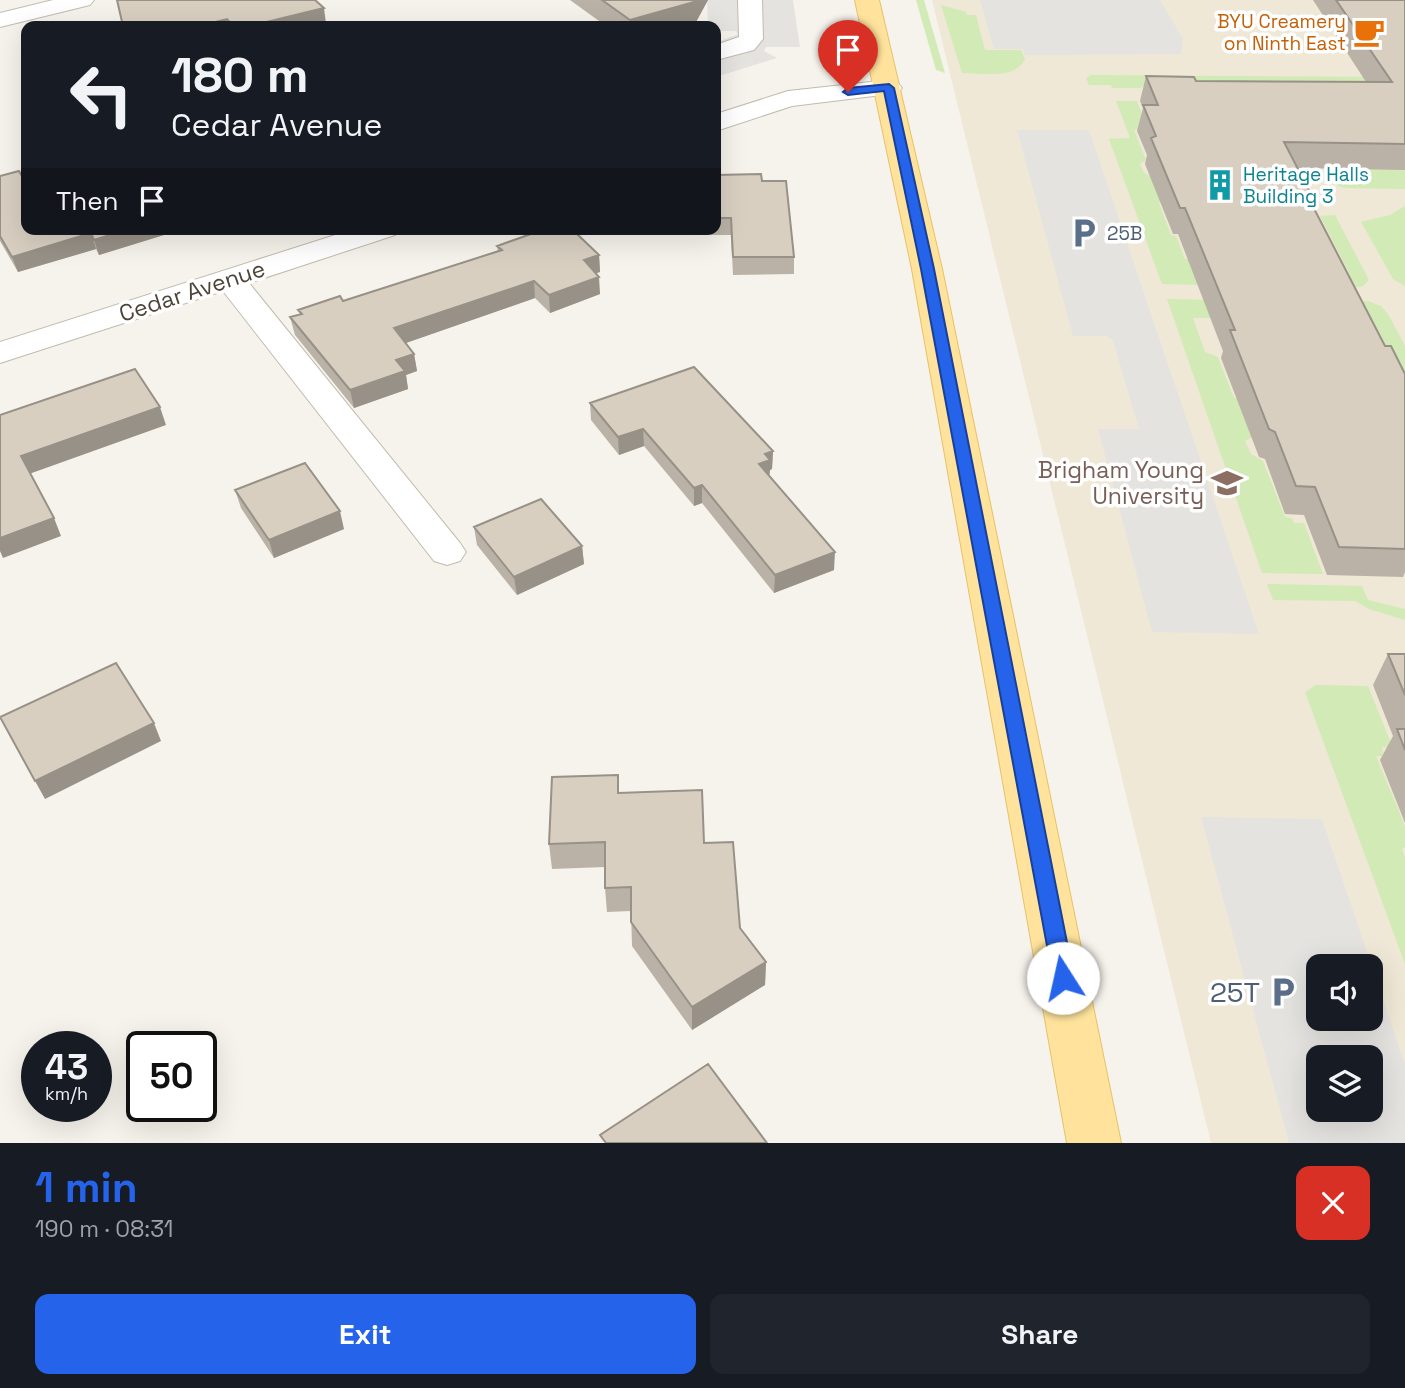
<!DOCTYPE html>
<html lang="en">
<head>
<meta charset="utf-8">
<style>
  :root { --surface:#171b24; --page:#20242c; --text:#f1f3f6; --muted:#9ea1a6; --accent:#2563eb }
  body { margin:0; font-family:"Space Grotesk",sans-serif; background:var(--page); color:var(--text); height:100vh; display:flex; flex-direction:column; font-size:26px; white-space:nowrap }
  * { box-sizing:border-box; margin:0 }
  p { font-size:23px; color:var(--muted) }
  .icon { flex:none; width:38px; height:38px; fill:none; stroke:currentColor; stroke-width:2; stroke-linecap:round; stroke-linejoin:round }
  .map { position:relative; height:1143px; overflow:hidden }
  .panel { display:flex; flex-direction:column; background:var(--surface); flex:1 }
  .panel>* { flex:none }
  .banner { position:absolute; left:21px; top:21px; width:700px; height:214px; border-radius:14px; box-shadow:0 7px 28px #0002; background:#171b24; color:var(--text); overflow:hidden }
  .controls { position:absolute; left:1306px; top:954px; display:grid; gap:14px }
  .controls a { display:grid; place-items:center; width:77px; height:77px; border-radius:14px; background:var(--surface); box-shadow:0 7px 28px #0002; font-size:35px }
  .speed { position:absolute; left:21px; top:1031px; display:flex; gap:14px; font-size:35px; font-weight:700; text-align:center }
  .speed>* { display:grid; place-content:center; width:91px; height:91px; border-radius:50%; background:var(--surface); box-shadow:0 7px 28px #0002; line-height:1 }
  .speed small { font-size:18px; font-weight:400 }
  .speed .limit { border:4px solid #111; border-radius:10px; background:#fff; color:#111 }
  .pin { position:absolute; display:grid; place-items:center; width:60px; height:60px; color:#fff; margin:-72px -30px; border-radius:50% 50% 50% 0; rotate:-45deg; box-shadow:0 0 7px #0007 }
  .pin .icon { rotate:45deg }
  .me { position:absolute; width:77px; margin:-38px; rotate:350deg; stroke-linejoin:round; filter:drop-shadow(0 0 5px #0008) }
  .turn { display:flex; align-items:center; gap:24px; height:147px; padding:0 35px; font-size:32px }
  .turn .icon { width:91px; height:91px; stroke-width:2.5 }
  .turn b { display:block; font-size:49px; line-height:60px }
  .then { display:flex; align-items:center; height:66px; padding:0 35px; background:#0003; gap:14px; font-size:26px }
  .round { display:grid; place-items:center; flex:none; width:74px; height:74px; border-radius:14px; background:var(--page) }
  .overview { display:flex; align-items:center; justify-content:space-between; height:119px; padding:0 35px }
  h1 { font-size:42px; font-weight:600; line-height:52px; color:var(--accent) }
  .cta { display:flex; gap:14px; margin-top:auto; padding:14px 35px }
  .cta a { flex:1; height:80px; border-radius:14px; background:var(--accent); color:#fff; font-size:28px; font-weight:600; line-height:80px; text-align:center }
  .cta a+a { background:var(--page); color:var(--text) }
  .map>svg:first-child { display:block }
  .education { fill:#efe8d6; fill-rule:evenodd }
  .green { fill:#d2eab5 }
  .parking { fill:#e5e3e0; fill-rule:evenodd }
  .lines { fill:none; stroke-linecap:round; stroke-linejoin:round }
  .minor-casing { stroke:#c2bbae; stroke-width:2 }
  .major-casing { stroke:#e6c16a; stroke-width:2 }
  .minor { fill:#fff; fill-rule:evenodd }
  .major { fill:#ffe39c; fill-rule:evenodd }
  .wall { fill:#bab2a6 }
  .shaded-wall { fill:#979187 }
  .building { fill:#d8cfc1; stroke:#979187; stroke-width:2 }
  .route { fill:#2563eb; stroke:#184099; stroke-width:2 }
  .labels { text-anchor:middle; stroke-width:7; stroke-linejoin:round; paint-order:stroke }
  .far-food-label { font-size:19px; fill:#c56008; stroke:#fff; text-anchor:end }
  .far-culture-label { font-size:19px; fill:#0d838f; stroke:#fff; text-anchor:start }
  .far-service-label { font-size:19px; fill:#4e5e75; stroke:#fff; text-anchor:start }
  .street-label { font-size:23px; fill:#4b4439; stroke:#fff }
  .education-label { font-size:23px; fill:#785e54; stroke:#fff; text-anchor:end }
  .near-service-label { font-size:28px; fill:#4e5e75; stroke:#fff; text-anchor:end }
</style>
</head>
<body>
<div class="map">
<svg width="1405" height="1143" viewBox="0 0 1405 1143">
  <rect width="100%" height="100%" fill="#f6f3ec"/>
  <path class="education" d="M932,0H1405V1143H1211ZM1318,966H1370V1018H1318ZM1318,1057H1370V1110H1318Z"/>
  <path class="green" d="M916,0H924L945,73L936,70Z
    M941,5L966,12L967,15H976L985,50H1021L1025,59C1016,80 981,73 962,73Z
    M1091,75L1405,77V90L1147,84L1140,88H1112L1111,85H1089L1086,78Z
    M1116,101H1137L1146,125L1138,126L1139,129L1134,130L1146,160L1140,164L1144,173L1154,177L1164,202L1159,203L1171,235L1176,236L1185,259H1200L1203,285L1162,284L1109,139L1130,138Z
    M1405,168V189L1345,188L1325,182L1321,174L1326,172L1325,169Z
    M1405,206V286L1393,279L1361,222L1390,215Z
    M1335,215L1369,280L1362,287L1236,286L1349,279L1350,275L1320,216Z
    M1167,299L1212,300L1223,318H1193L1205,352L1218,357L1234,398L1239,399L1254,436L1245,441L1251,454L1263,461L1285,517L1292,518L1294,523H1304L1323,574L1262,573Z
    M1318,301H1368L1381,306L1388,314L1405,346V384Z
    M1267,584L1362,586L1368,600L1405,609V620L1369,609L1355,601L1273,600Z
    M1316,685L1368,686L1393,748L1382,747L1384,756H1376L1405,826V847L1402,849L1405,857V964L1305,692Z"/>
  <path class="parking" d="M707,0H793L800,47H766L764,51L777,58L716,77V39L720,41L738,34L735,31H716V26H708Z
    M980,0H1160L1183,39L1181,54L1025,55L1023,49H994Z
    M1017,130H1089L1259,634L1152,632L1098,429H1139L1113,341L1107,336H1073Z
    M1201,817L1322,819L1405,1065V1143H1289ZM1370,966V1018H1318V966ZM1370,1057V1110H1318V1057Z"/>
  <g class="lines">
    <defs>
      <path id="minor" d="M53,0H94L90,5L0,27V13Z
        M738,0H762L763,39L754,50L716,60V45L739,37Z
        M889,80L898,83L902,88L898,93L792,106L716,131V114L788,91Z
        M354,229H400L395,235L249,283L460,543L466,552L460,561L447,565L434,561L223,291L0,363V342Z"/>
      <path id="major" d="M855,0H879L942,269L1121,1143H1067L912,269Z"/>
    </defs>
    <use href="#minor" class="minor-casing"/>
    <use href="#major" class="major-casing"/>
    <use href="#minor" class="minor"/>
    <use href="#major" class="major"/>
  </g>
  <path class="wall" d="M570,0H708L693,26H606Z
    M1313,0H1405V170L1297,168L1313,198L1311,202L1385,346L1405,374V572L1403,577L1327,575L1304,515L1285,514L1265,459L1259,457L1221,358L1223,351L1178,234H1173L1145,164L1147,155L1137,131L1143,108L1140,101L1146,76L1196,81L1366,82Z
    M716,175L762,181L794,257V274L733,275L731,235H660V229H716Z
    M0,176L26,229H166L167,234L99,255L96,249L18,272L0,241Z
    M575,232L599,255L600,272L596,273L600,294L550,313L535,298L406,343L414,354L417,371L406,375L408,389L354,408L295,335L290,317L300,314L298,310L343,301L498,252L497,246Z
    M590,403L773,451L772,469L770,470L769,476L834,570L774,593L702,503L694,506L644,446L619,455L591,420Z
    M235,490L344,529L274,558L241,508Z
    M474,527L582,546L584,564L517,595L477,545Z
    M1388,654H1405V823L1380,760L1393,736L1373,685Z
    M618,775L619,793L704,843L740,928L766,962L765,985L692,1030L632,946L631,911L607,912L605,888V867L552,869L549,844Z"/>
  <path class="shaded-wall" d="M694,0H708L694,26H630V20Z
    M324,8L326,24L317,26H250Z
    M227,19L229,26H199Z
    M129,229H166L167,234L99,255L94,240Z
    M91,233L96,249L18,272L12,257Z
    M599,255L600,272L585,277L584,260Z
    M599,277L600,294L550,313L549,295Z
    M534,281L535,298L397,346L394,328Z
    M414,354L417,371L406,375L408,389L354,408L350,390L396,360Z
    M160,407L166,425L29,474L21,456Z
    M643,429L644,446L619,455L618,437Z
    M773,451L772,469L770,470L769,478L759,464L765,454Z
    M702,485V503L694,506V488Z
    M340,511L344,529L274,558L269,540Z
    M54,518L61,536L3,558L0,551V538Z
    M582,546L584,564L517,595L514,577Z
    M835,552L834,570L774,593L775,575Z
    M154,723L161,741L45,799L35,781Z
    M766,962L765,985L692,1030V1007Z"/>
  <path class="building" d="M117,0H315L324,8L250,26H233L227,19L199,26H123Z
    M602,0H694V2L630,20Z
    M1336,0H1405V144L1284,142L1313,198L1308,197L1385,346H1391L1405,374V549L1339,547L1315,487L1296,486L1275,432L1269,429L1230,330H1235L1185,208H1180L1151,138L1156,136L1143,105H1158L1146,76L1194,77L1196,81L1392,82Z
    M19,171L26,183V229H129L94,240L91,233L12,257L0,236V176Z
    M761,174L762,181H786L794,257H733L731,218H716V175Z
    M545,229H573L575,232L599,255L584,260L599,277L549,295L534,281L394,328L414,354L396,360L405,371L350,390L290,317L302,314L298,310L340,296L343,301L502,250L497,246Z
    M694,367L773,451L765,454L770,460L759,464L835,552L775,575L702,485L694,488L643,429L618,437L590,403Z
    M135,369L160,407L21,456L54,518L0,538V415Z
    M305,463L340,511L269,540L235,490Z
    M541,499L582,546L514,577L474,527Z
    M1388,654H1405V695Z
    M116,663L154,723L35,781L0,717Z
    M1397,729H1405V750Z
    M618,775V793L702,790L704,843L733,842L740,928L766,962L692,1007L631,922V887L605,888V842L549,844L552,777Z
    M708,1064L767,1143H606L600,1135Z"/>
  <path class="route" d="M889,84L894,88L934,269L1074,978L1071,985L1063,987L1056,985L1053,978L921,269L884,91L848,95L843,92L848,88Z"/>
  <defs>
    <symbol id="cafe-bare" viewBox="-9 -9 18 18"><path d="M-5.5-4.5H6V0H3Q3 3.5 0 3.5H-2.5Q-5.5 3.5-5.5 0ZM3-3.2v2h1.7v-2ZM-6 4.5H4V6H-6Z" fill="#e8710a" stroke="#fff" stroke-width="2.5" paint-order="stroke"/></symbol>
    <symbol id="building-bare" viewBox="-9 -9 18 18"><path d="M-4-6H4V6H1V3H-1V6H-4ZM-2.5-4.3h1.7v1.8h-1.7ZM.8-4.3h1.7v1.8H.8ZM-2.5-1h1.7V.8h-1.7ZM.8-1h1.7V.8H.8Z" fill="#0f9aa8" stroke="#fff" stroke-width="2.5" paint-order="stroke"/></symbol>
    <symbol id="parking-bare" viewBox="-9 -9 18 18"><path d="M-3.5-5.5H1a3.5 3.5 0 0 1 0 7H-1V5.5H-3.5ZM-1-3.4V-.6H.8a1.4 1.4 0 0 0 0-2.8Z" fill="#5c6f8a" stroke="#fff" stroke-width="2.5" paint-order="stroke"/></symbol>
    <symbol id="university-bare" viewBox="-9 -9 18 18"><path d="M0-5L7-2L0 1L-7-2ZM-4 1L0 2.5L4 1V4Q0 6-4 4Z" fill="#8d6e63" stroke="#fff" stroke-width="2.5" paint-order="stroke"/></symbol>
  </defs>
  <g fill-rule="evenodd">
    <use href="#cafe-bare" x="1347" y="10" width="44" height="44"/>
    <use href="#building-bare" x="1198" y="163" width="44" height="44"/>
    <use href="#parking-bare" x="1062" y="211" width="44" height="44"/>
    <use href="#university-bare" x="1205" y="461" width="44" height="44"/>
    <use href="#parking-bare" x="1261" y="970" width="44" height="44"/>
  </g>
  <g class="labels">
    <g class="far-food-label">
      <text x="1346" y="28">BYU Creamery<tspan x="1346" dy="22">on Ninth East</tspan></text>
    </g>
    <g class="far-culture-label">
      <text x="1243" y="181">Heritage Halls<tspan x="1243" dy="22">Building 3</tspan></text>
    </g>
    <g class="far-service-label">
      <text x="1107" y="240">25B</text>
    </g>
    <g class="street-label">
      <text transform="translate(192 291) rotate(-18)" y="8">Cedar Avenue</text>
    </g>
    <g class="education-label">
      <text x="1204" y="478">Brigham Young<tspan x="1204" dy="26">University</tspan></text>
    </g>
    <g class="near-service-label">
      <text x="1260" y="1002">25T</text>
    </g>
  </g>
</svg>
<div class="controls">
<a><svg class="icon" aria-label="sound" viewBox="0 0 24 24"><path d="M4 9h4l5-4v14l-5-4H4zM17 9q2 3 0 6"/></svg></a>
<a><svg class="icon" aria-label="layers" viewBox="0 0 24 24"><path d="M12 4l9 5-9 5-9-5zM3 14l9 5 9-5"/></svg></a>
</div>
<div class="speed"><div>43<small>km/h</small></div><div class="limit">50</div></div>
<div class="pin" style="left:848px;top:92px;background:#d93025"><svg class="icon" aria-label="arrive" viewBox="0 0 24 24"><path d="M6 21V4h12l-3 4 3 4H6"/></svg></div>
<svg class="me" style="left:1063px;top:978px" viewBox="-20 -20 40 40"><circle r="19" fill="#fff"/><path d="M0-13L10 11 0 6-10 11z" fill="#2563eb"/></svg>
<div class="banner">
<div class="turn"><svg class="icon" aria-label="left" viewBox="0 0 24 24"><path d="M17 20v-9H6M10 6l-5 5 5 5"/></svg><div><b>180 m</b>Cedar Avenue</div></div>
<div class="then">Then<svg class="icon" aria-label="arrive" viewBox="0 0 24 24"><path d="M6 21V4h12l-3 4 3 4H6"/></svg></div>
</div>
</div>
<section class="panel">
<div class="overview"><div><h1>1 min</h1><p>190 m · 08:31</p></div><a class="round" style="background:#d93025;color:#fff"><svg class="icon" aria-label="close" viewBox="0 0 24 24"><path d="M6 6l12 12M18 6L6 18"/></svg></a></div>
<div class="cta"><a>Exit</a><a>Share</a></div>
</section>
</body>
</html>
